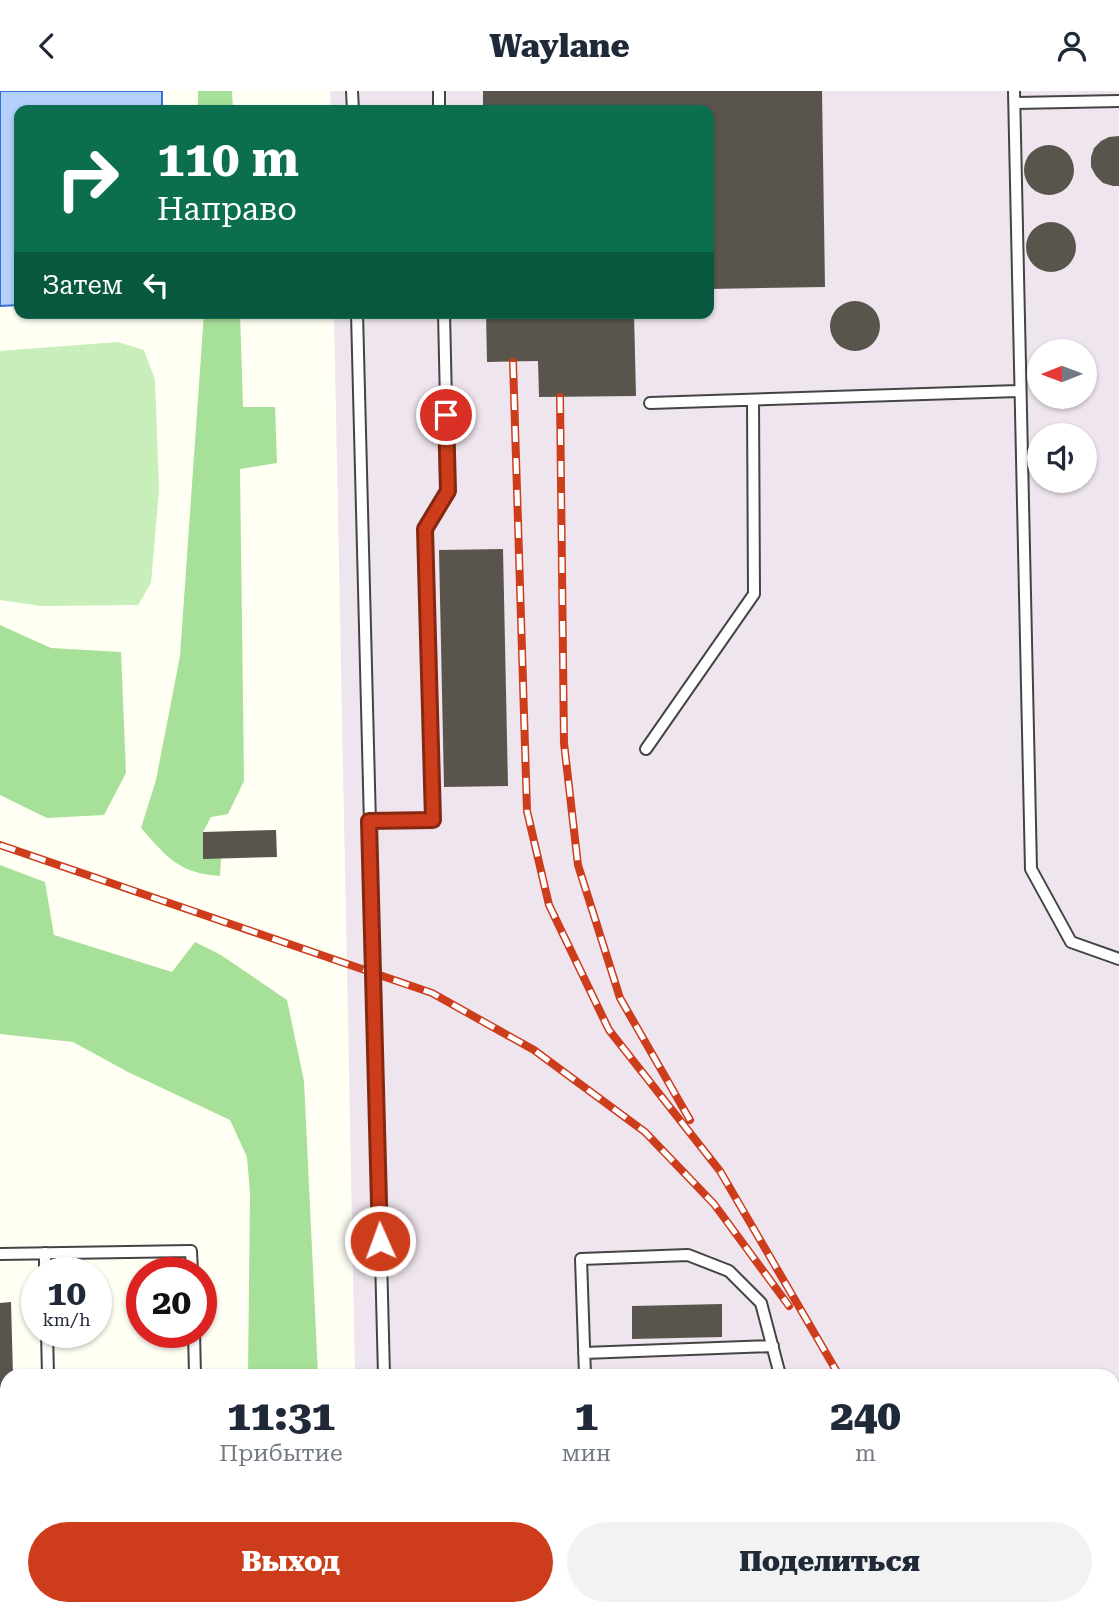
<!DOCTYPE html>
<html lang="ru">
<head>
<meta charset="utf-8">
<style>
  :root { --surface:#fff; --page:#f2f2f3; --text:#1f2937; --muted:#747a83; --accent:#cd3d1c }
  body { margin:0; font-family:"Roboto Serif",serif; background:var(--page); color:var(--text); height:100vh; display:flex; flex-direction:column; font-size:26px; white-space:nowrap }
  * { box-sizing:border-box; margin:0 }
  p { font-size:23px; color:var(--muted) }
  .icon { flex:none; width:38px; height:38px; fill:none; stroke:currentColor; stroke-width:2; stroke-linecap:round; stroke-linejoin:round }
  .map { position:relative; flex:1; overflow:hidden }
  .details { position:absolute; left:0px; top:1278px; width:1120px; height:247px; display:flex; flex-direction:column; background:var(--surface); border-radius:21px 21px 0 0; box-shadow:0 2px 5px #0004 }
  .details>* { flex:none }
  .top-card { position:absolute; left:14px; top:14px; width:700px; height:214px; border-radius:14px; box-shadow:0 2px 5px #0004; background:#0b6e4f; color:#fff; overflow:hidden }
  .needle { width:46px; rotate:269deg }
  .fabs { position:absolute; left:1027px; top:248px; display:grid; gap:14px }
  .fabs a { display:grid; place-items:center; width:70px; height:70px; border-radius:50%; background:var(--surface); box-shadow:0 2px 5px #0004; font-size:35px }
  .speed { position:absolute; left:21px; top:1166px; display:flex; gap:14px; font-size:35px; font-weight:700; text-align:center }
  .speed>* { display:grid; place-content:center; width:91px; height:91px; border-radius:50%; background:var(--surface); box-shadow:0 2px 5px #0004; line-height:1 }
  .speed small { font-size:18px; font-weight:400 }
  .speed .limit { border:10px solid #d22; background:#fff; color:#111 }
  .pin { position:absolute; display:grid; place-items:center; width:60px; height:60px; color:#fff; margin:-30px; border:4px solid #fff; border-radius:50%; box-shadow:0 2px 7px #0007 }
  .me { position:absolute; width:77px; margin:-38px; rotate:358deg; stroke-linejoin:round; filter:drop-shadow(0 0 5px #0008) }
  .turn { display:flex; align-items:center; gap:24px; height:147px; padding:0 28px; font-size:32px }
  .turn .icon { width:91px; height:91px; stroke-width:2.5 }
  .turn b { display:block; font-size:49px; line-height:60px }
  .then { display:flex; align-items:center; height:66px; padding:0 28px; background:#0003; gap:14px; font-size:26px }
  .eta { display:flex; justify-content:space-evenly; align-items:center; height:119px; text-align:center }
  .eta b { font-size:42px; font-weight:800; line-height:49px }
  .action { display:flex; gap:14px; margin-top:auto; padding:14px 28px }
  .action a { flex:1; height:80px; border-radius:42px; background:var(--accent); color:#fff; font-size:28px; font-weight:800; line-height:80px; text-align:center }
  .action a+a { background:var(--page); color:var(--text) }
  header { display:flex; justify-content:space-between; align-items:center; height:91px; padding:0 28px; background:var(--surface); font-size:32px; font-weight:800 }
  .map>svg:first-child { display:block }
  .industrial { fill:#efe5ee; fill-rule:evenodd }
  .green { fill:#c8eeba }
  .forest { fill:#a7e098 }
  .water { fill:#b5d0fb; stroke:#3671d8; stroke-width:2 }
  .building { fill:#5a554c }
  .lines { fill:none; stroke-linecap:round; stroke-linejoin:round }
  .lane-casing { stroke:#444; stroke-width:14 }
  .street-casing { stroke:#444; stroke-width:24 }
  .lane { stroke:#fff; stroke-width:10 }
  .street { stroke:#fff; stroke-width:21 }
  .rail-casing { stroke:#cd3d1c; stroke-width:8 }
  .rail { stroke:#fff; stroke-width:5; stroke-dasharray:16; stroke-linecap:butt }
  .route-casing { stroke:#852812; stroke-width:18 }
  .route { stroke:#cd3d1c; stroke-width:12 }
</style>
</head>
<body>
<header><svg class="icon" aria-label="back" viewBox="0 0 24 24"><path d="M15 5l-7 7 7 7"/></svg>Waylane<svg class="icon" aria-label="person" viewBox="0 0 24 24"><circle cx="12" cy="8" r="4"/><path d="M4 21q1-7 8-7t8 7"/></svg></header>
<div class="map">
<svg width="1119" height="1524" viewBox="0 0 1119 1524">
  <rect width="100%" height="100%" fill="#fffff4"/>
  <path class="industrial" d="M330,0H1119V1464H1113V1284H355L334,222H709V19H331ZM1040,261H1085V306H1040ZM1040,345H1085V390H1040Z
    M592,1517H1086V1524H412Z"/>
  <path class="green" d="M118,251L144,259L155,289L159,399L151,492L138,514L41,515L0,509V260Z"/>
  <path class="forest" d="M198,0H232L233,19H198Z
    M204,222H240L243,316H275L277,372L240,378L244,690L228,723L211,726L203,741V767H221L220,785C178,782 167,766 141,737L156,689L180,565Z
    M0,534L51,557L121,561L126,682L104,724L47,727L0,704Z
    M0,774L45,791L54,844L172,881L195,851L221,864L287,909L304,990L318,1284H248L250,1102L247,1066L230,1029L128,981L73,951L0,943Z
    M247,1517H334L335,1524H247Z"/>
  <path class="water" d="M0,0H162V19H19V214L0,215Z"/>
  <path class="building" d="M483,0H822L825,196L709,198V19H483Z
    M1119,45V95H1113L1103,92L1096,85L1091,76V66L1094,57L1101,50L1109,46Z
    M1024 79a25 25 0 1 1 50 0a25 25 0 1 1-50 0Z
    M1026 156a25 25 0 1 1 50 0a25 25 0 1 1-50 0Z
    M830 235a25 25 0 1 1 50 0a25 25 0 1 1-50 0Z
    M486,222H634L636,305L539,306L538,270L487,271Z
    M503,458L508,695L444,696L439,459Z
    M276,739L277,766L203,768V741Z
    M11,1211L13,1284H7V1314H0V1212Z
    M722,1213V1246L632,1248V1215Z
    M39,1517H172V1524H39Z
    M809,1519V1524H763V1520Z"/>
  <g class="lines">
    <defs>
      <path id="lane" d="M352,0L353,19
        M439,0V19
        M1014,0L1031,778L1071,851L1119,868
        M1015,12L1119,10
        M357,222L384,1284
        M650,312L1020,300
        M646,658L754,503L753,309
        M369,730L433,729L425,438L448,400L444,222
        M45,1162V1181
        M0,1163L191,1160L192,1181
        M47,1241L48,1284
        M194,1241L195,1284
        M584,1262L773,1255
        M585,1284L581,1168L688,1164L729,1180L761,1212L780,1284
        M1113,1345L1119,1338
        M0,1434H7
        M202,1517V1524
        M517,1517V1524
        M903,1517V1524"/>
      <path id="street" d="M1113,1490H1119
        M390,1517V1524
        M1108,1524V1517"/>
    </defs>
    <use href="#lane" class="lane-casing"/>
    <use href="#street" class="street-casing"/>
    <use href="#lane" class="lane"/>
    <use href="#street" class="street"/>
    <defs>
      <path id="rail" d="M513,271L527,720L549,814L609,939L720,1080L837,1281
        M560,306L564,652L578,774L620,907L690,1029
        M0,754L432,902L534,959L645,1041L714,1113L789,1215
        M939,1517L942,1524"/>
    </defs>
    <use href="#rail" class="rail-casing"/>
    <use href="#rail" class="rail"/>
  </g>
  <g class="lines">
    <defs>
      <path id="route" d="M380,1150L369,730L433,729L425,438L448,400L446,324"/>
    </defs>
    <use href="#route" class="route-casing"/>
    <use href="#route" class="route"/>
  </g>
</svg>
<div class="fabs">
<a><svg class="needle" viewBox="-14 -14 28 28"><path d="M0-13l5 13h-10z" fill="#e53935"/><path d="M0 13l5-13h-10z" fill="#747a83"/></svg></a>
<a><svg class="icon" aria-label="sound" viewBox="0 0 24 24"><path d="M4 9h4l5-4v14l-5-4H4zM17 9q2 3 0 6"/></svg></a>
</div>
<div class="speed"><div>10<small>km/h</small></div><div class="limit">20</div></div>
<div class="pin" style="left:446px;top:324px;background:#d93025"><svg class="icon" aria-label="arrive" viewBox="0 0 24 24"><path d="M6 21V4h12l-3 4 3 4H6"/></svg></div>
<svg class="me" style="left:380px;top:1150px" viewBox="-20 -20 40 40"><circle r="17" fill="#cd3d1c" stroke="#fff" stroke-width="3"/><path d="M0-11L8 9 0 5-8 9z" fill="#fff"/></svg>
<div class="top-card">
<div class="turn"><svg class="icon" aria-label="right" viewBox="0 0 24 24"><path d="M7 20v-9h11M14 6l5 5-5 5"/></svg><div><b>110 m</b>Направо</div></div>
<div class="then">Затем<svg class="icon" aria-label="left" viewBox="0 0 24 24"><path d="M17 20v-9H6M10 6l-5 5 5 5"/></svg></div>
</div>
<section class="details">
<div class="eta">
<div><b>11:31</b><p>Прибытие</p></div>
<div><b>1</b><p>мин</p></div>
<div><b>240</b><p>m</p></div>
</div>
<div class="action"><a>Выход</a><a>Поделиться</a></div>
</section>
</div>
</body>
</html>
